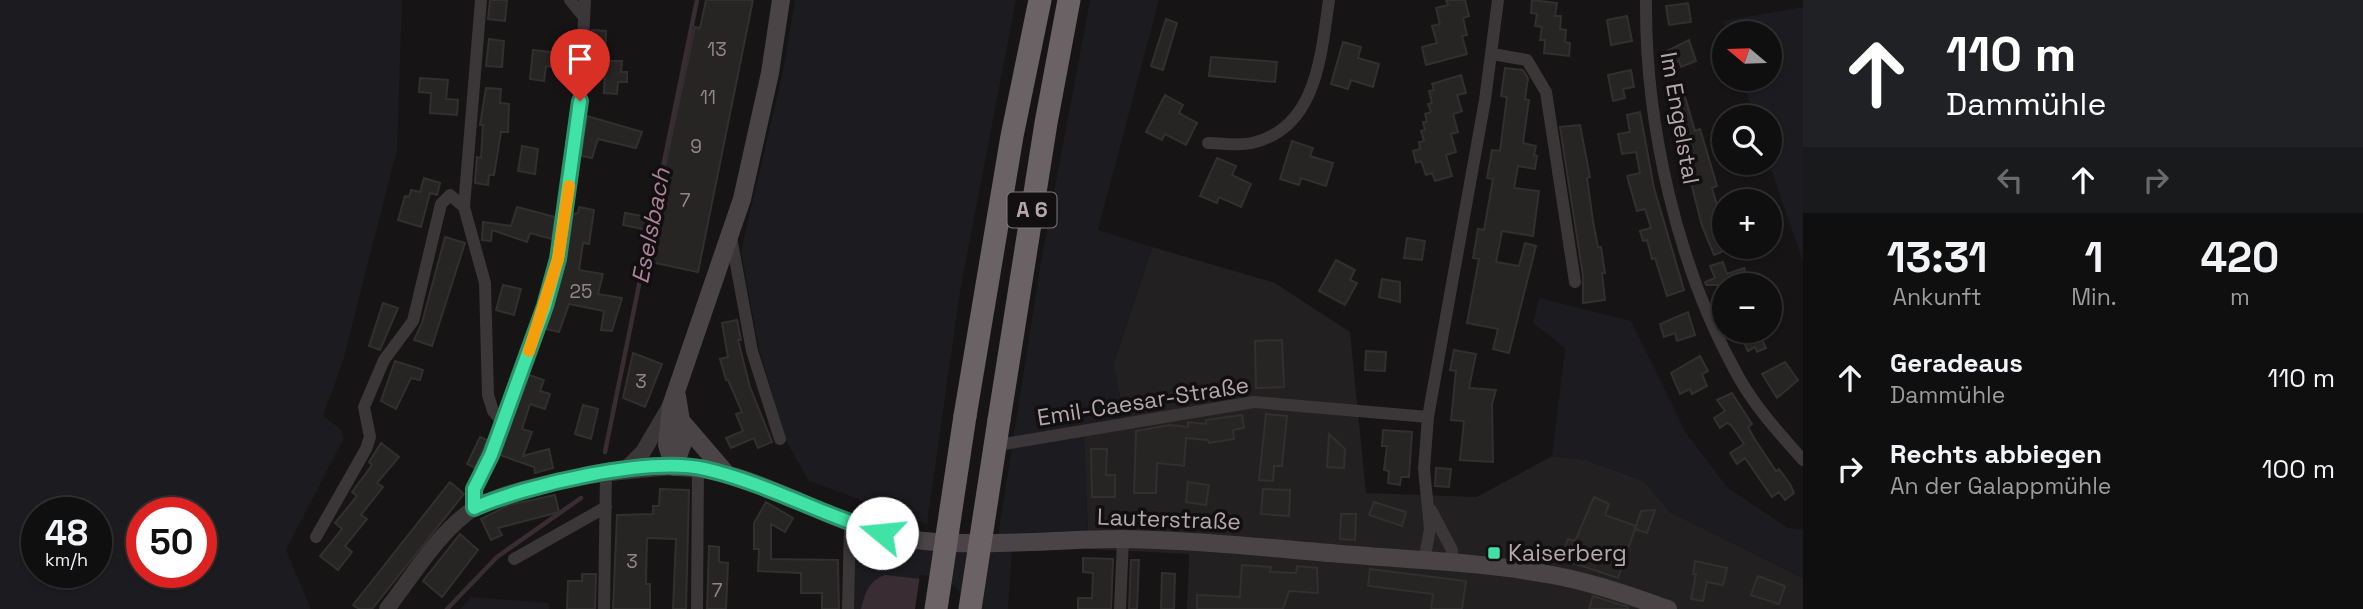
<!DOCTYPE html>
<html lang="de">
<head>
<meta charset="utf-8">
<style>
  :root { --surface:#100f0f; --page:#1e1d1d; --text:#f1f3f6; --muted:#9c9c9e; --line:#302f2f }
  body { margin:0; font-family:"Space Grotesk",sans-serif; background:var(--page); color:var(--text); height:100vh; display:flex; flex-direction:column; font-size:26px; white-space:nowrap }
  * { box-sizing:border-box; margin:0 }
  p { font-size:23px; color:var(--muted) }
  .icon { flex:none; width:38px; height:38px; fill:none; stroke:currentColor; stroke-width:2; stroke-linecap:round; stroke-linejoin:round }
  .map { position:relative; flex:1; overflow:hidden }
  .details { display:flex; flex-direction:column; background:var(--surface); width:560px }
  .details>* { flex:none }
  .top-card { background:#202124; color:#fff; overflow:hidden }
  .needle { width:46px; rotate:289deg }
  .fabs { position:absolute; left:1712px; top:21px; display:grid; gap:14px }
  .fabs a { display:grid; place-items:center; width:70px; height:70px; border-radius:50%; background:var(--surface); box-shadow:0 2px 5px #0004,0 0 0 2px var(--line); font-size:35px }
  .speed { position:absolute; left:21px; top:497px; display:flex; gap:14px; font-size:35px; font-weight:700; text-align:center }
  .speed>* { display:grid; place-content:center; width:91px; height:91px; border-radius:50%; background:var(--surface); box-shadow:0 2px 5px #0004,0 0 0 2px var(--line); line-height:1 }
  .speed small { font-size:18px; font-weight:400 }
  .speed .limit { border:10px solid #d22; background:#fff; color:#111 }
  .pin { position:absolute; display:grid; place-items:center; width:60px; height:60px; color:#fff; margin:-72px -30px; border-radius:50% 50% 50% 0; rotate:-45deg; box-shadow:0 0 7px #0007 }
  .pin .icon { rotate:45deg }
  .me { position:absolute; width:77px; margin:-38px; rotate:287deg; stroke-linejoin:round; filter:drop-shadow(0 0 5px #0008) }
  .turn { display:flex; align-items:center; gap:24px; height:147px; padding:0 28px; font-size:32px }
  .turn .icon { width:91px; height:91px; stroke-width:2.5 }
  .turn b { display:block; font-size:49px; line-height:60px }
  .lanes { display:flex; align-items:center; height:66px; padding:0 28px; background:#0003; justify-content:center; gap:35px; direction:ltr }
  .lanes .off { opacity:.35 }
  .eta { display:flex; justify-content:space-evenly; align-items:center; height:119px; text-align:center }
  .eta b { font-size:42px; font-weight:700; line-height:49px }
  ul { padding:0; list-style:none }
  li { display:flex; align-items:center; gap:21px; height:91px; padding:0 28px }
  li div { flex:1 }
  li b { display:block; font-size:26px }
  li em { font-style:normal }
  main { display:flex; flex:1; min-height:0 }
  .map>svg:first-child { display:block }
  .built { fill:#232021 }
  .green { fill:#1b1b20; fill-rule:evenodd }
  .water { fill:#392c33 }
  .pier { fill:#161414 }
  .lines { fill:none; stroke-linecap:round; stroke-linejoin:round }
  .stream { stroke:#392c33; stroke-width:4.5 }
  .building { fill:#272424; stroke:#322f2f; stroke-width:2 }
  .minor { stroke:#3b3637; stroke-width:12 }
  .tertiary { stroke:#3b3637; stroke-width:16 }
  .secondary { stroke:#4a4446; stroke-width:18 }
  .motorway { stroke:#6b6265; stroke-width:23 }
  .motorway-bridge { stroke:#6b6265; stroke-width:23 }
  .route-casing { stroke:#2a936c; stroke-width:18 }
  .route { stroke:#40e2a6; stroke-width:12 }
  .slow { stroke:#f59e0b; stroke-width:12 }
  .poi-dot { fill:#40e2a6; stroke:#110f0f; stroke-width:2.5 }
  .labels { text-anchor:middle; stroke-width:7; stroke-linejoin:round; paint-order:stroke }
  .number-label { font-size:19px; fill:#92868a }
  .shield { fill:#110f0f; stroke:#84797d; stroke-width:2 }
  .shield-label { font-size:21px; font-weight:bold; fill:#b5a7ac }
  .street-label { font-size:23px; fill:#b5a7ac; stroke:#110f0f }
  .poi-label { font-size:23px; fill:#b5a7ac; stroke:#110f0f; text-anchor:start }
  .water-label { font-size:24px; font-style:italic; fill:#ad819a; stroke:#110f0f }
</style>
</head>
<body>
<main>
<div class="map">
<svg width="1803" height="609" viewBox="0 0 1803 609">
  <rect width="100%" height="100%" fill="#161414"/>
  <path class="built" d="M1152,247L1275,283L1350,332L1366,493L1477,497L1552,456L1586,460L1644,481L1670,512L1803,578V609H1187L1189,554L1089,549L1083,433L1126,423L1113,365Z"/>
  <path class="green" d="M0,0H402L397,150L343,361L323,416L341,429L344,438L286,550L311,609H0ZM37,513H96V572H37ZM142,513H201V572H142Z
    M795,0H1016L960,292L927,524L809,481L786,441L759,349L741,251L783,71Z
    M1090,0H1159L1098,230L1152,247L1113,365L1126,423L1084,433L1088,535L998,536L1041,261Z
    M1803,7V262L1769,163V117H1754L1742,79H1769V33H1727L1723,21Z
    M1539,298L1631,321L1686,433L1728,488L1788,528L1803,530V578L1670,512L1644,481L1586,460L1552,456L1565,348L1533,323Z
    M852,536L920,549H1012L1008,609H853Z
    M471,597L549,603V609H460Z"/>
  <path class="water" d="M885,575L940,581L957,609H861C865,593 868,581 885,575Z"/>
  <path class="pier" d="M920,575L941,577L955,586L962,595L960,609H915Z"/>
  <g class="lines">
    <path class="stream" d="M605,452L697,0
      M447,609L497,557L581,498"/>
  </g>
  <path class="building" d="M490,0H507L505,21L488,19Z
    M706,0H753L698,272L646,261L652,231L623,225L625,213L654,218L695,27L700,28Z
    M1446,0H1465L1469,16L1463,18L1467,35L1462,36L1467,54L1426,65L1422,47L1437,43L1432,26L1440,24L1436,8L1448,5Z
    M1532,0L1557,3L1555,16H1561L1560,29L1566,30L1565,42L1570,43L1569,56L1544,53L1545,40H1540L1542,27L1535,26L1537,14L1531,13Z
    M1688,3L1691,22L1669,25L1666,6Z
    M1627,16L1632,41L1611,45L1607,20Z
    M1166,19L1177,23L1163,70L1151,66Z
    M592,30L606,31L605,57L591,56Z
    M489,39L504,41L502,67L486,66Z
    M1689,40L1696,61L1681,67L1679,61L1669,65L1665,52Z
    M1343,42L1361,47L1358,58L1379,64L1373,87L1351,80L1348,89L1331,84Z
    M533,50L560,53L559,68L546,66L544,81L530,79Z
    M1211,57L1277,62L1275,82L1209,76Z
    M605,61H622L621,72H627V82H618L617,94L604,93Z
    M1505,68L1523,70L1528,78L1525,99L1529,100L1523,143L1536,146L1534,155L1537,156L1535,169L1518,166L1514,188L1539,191L1533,236L1502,231L1496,262L1519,266L1525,243L1536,246L1509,353L1493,349L1498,329L1467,323L1479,259L1473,258L1478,229L1484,230L1493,179L1487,178L1492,150L1500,151L1507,97L1501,96Z
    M1631,70L1634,87L1623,89L1625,98L1613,101L1608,75Z
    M1461,75L1466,93L1457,95L1462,111L1453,114L1458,132L1451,134L1456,152L1446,155L1452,176L1435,181L1432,173L1426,175L1421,161L1416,163L1413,151L1420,149L1419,142L1424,141L1421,131L1425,130L1423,122H1427L1425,114L1431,112L1428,104L1432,103L1429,91L1434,90L1432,84Z
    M420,78L448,80L446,99L458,100L457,115L430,113L431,93L419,92Z
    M1681,83L1695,131L1700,129L1717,186L1712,188L1724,229V251L1714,255L1702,226L1690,179L1694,177L1682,146L1686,145L1669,101L1667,87Z
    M486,88L501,89L500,103L509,104L508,132H501L494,175H489L488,185L475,183L477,157L481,158L483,125H480Z
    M1165,95L1183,105L1179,113L1197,123L1186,145L1165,134L1162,140L1146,132Z
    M1640,112L1654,188L1684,290L1667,296L1655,258L1652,259L1647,240L1643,241L1640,231L1651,228L1645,209L1637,211L1627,176L1640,173L1636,152L1622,154L1618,134L1630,132L1627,115Z
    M587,116L642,132L636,148L598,139L592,158L581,156Z
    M1580,125L1590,177L1587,178L1593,221L1598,247H1601L1605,273H1602L1605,300L1583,303V276L1560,127Z
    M1292,141L1313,148L1310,156L1333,163L1326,186L1301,178L1299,185L1280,179Z
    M522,146L538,149L535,174L518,171Z
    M1217,158L1236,166L1232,175L1251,184L1241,207L1219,197L1217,203L1200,196Z
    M424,178L440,183L437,195L430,193L421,227L398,220L405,196L409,197L411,190L420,192Z
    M517,207L555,217L552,239L530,233L527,242L492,230L491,241L482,240L483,222L511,226Z
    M579,207L594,210L589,244L583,243L579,270L603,274L598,294L622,298L612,331L601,330L604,311L569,304L559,332L546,329L566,261L573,214L578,213Z
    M445,237L465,243L432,346L414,340L422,323Z
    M1407,238L1425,241L1422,260L1404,258Z
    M1336,260L1355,270L1350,280L1357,283L1345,305L1319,291Z
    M1723,262L1727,274L1744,268L1748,279L1744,280L1746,285H1706L1705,282L1715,278L1710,266Z
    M1382,279L1400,282V302L1379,297Z
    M503,285L521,289L514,315L496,310Z
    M383,303L398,308L380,350L369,346Z
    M1688,312L1695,335L1677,341L1675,333L1664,337L1660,324Z
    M737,320L741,340H738L750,387L772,442L758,448L754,438L731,448L726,438L743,431L736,414L742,412L728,380H726L720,359L728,357L722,323Z
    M1738,331H1758L1766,348L1757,352L1755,347L1748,351Z
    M1282,340L1284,387L1256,388L1255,341Z
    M1454,350L1476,354L1469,388L1496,390L1492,404L1493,462L1460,460L1464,421L1451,420L1456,371L1450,370Z
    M1366,351L1386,352L1385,371L1365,370Z
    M633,353L662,364L645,407L623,398Z
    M1700,356L1708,371L1702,374L1707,386L1692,394L1690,389L1680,394L1671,373Z
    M395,361L423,370L420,380L411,378L396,409L381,401Z
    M1785,362L1798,380L1777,398L1762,374Z
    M529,375L544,380L540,391L550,394L545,409L530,404L522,429L532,432L523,456L549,449L553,468L535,473L534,467L500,455Z
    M1732,393L1752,424L1748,427L1754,438L1776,471L1779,469L1790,484L1794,493L1785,500L1779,492L1772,497L1745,458L1737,464L1730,453L1744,444L1731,425L1727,423L1720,428L1714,418L1725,411L1717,400Z
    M583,405L598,409L591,439L575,434Z
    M1266,414L1287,416L1282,466H1274L1273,481L1259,480Z
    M1242,415L1244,428L1233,430L1234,439L1209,443L1208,440L1186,438L1184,466L1157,463L1156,493H1134L1136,431L1170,425L1188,427V422L1206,424V420Z
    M1383,430L1412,432L1409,477H1401L1400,485L1388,483L1389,471L1384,470L1387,446H1382Z
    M1329,434L1345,449L1344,468L1327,467Z
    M480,437L487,440L475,468L467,464Z
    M381,443L399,457L377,483L383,487L361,515L367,519L345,546L352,552L338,570L320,556L342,529L335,523L357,496L352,492L372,465L369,462Z
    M1091,449H1107L1106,475H1115V497H1092Z
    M1436,468L1451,469L1449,487L1435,486Z
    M450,482L464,494L372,609H359L353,605Z
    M1188,482L1209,485L1206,505L1186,502Z
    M660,489L689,490L686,609H673L676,539L647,538L646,584H650V609H613L617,515L653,514V506H659Z
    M1263,489L1290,490L1289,516L1261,514Z
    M555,495L559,512L498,528L502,535L491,540L481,519L509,505Z
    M1594,497L1609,504L1605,515L1636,526L1618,578L1561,559L1568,539L1575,541Z
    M766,502L793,518L785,532L771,524V559L838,560L839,609H822V593H801V573L758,571L759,549H754V523Z
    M1374,502L1406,512L1402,526L1369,515Z
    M1655,510L1647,533L1635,529L1641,511Z
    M1341,514H1356L1355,540L1340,539Z
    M460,534L478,550L442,597L423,581Z
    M709,546L719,547V562L728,563L726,609H707Z
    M1083,558L1113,559L1111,609H1078V598H1092L1093,573L1083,572Z
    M1131,560H1139L1137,609H1129Z
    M1695,561L1727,568L1723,585L1707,582L1703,601L1691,599L1696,574H1693Z
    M1242,565L1271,567L1270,572L1296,573L1297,566L1317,568L1318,593L1289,591L1283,609H1197V595L1240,597Z
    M1370,569L1466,581L1462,609H1431L1433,594L1368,586Z
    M1162,573L1175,574L1174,609H1161Z
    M582,574H596L595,609H567L568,581H582Z
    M1758,576L1785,586L1779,604L1751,595Z
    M1593,596L1628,607V609H1589Z"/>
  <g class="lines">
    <path class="minor" d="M481,0L464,207L485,283L488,395L493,411L503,423
      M570,0L584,17
      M1646,0C1645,124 1677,267 1738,376C1755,407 1780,434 1803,460
      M1492,54L1527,60L1546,92L1575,282
      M1208,143C1222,143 1238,146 1252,143C1317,128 1321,55 1329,0
      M731,237L752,351L780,439
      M992,446L1254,402L1428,417
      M474,508L473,493L491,455L545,306L558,259L580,101L585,0
      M1431,510L1452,550L1451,564
      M316,537L366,449L370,437L364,407L384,360L413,321L441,204L450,195L464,207
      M514,559L606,507
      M1424,561L1430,529L1424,469L1428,417L1485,100L1498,0
      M604,609L606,474
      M697,609L698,468
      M848,609L850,523
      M1120,609L1123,539"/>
    <path class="tertiary" d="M625,470L643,452L670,406
      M387,609C411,578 434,539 466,514C508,481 621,471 674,467"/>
    <path class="secondary" d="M683,423L726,473
      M674,467C756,466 833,530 915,540C983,548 1053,539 1121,539C1195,540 1269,548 1342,554C1412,560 1483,562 1552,575C1592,582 1630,596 1668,609
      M674,467L667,445L671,406L742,199L770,73L781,0
      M674,467L684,440L677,396"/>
    <path class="motorway" d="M965,416L1012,136L1040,0
      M999,420L1046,123L1069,0"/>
    <path class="motorway-bridge" d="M936,609L965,416
      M970,609L999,420"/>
  </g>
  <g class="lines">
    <defs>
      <path id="route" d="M580,101L558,259L545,306L491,455L474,489V508C526,485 650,456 705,469C766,483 822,515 882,533"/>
    </defs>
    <use href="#route" class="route-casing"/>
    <use href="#route" class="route"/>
    <path class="slow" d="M529,351L558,259L569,186"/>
  </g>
  <rect class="poi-dot" x="1487" y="546" width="14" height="14" rx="3.5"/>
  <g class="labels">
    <g class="number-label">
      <text x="717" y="56">13</text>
      <text x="708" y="104">11</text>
      <text x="696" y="153">9</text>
      <text x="685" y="207">7</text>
      <text x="581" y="298">25</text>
      <text x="641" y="388">3</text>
      <text x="632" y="568">3</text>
      <text x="717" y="597">7</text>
    </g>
    <rect class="shield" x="1007.5" y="192.5" width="49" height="35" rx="5"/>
    <g class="shield-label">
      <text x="1032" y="217">A 6</text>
    </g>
    <g class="street-label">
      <text transform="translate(1680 118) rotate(80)" y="8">Im Engelstal</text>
      <text transform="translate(1143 401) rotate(-9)" y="8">Emil-Caesar-Straße</text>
      <text transform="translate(1169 519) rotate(2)" y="8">Lauterstraße</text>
    </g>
    <g class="poi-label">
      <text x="1508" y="561">Kaiserberg</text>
    </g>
    <g class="water-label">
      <text transform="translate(651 226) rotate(-79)" y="8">Eselsbach</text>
    </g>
  </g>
</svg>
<div class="fabs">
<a><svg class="needle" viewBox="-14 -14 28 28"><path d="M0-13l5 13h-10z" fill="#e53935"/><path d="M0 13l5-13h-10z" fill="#9c9c9e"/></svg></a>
<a><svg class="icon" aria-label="search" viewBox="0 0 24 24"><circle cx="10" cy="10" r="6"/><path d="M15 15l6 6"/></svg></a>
<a>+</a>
<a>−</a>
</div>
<div class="speed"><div>48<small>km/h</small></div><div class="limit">50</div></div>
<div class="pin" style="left:580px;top:101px;background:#d93025"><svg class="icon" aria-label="arrive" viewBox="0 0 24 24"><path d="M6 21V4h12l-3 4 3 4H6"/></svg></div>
<svg class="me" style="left:882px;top:533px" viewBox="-20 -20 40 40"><circle r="19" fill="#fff"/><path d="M0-13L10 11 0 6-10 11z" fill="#40e2a6"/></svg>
</div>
<section class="details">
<div class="top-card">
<div class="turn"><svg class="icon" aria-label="ahead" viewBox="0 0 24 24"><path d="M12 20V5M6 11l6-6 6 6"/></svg><div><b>110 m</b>Dammühle</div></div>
<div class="lanes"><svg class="icon off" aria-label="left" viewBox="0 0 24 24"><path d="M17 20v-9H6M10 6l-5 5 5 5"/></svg><svg class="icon" aria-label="ahead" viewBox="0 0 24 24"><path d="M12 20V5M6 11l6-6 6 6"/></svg><svg class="icon off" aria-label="right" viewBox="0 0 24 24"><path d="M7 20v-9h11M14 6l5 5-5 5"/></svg></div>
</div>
<div class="eta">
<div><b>13:31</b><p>Ankunft</p></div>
<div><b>1</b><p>Min.</p></div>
<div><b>420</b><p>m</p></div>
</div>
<ul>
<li><svg class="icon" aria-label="ahead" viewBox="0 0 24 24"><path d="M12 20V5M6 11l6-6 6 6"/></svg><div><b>Geradeaus</b><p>Dammühle</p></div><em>110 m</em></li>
<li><svg class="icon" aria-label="right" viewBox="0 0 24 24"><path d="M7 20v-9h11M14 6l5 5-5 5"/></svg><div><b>Rechts abbiegen</b><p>An der Galappmühle</p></div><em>100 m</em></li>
</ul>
</section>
</main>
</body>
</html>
